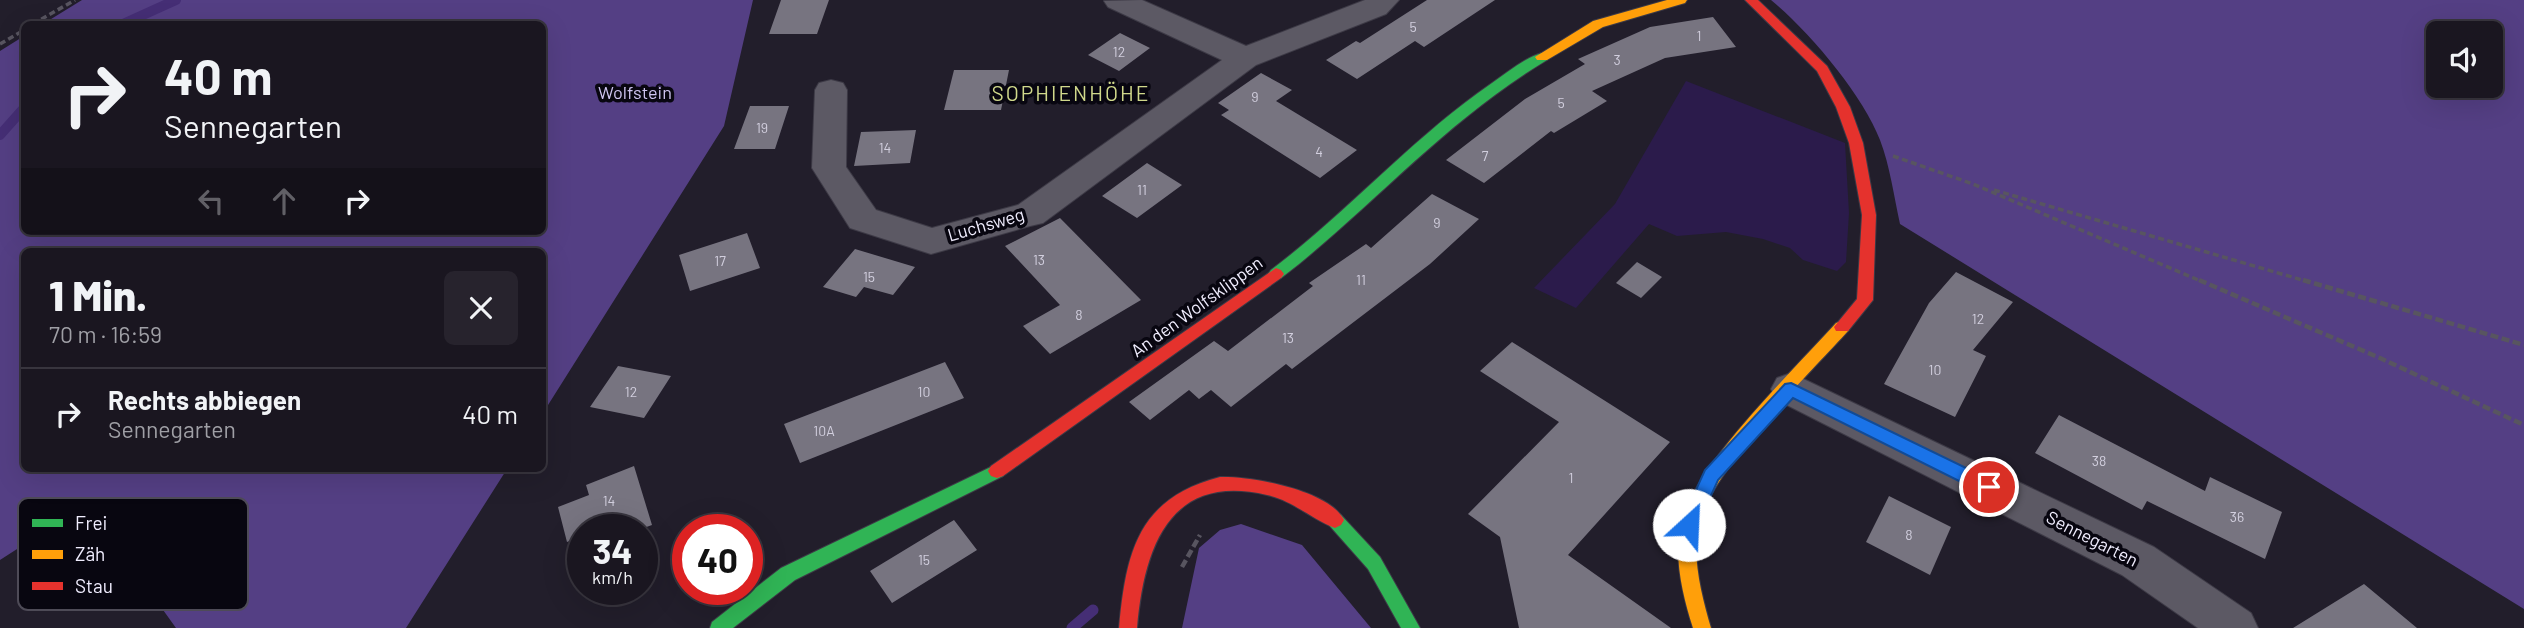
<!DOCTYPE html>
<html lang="de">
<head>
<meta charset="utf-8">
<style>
  :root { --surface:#1a1620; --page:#27232d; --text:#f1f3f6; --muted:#9f9fa5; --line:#38353e }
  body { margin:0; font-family:Barlow,sans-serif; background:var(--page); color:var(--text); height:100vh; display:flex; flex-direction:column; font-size:26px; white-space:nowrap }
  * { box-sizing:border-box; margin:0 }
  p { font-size:23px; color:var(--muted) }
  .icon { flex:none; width:38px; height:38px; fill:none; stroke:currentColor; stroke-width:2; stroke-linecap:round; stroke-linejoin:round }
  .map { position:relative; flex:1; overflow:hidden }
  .side { position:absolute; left:21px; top:248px; width:525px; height:224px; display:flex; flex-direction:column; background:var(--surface); border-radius:10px; box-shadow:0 7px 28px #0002,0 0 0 2px var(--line) }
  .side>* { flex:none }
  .guide { position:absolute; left:21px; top:21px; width:525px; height:214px; border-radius:10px; box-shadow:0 7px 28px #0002,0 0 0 2px var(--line); background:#1a1620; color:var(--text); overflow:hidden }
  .buttons { position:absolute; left:2426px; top:21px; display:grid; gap:14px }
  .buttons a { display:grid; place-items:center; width:77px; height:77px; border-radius:10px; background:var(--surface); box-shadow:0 7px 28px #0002,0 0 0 2px var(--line); font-size:35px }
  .speed { position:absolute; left:567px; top:514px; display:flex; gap:14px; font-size:35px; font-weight:700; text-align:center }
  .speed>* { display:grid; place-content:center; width:91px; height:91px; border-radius:50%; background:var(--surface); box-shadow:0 7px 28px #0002,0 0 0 2px var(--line); line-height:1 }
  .speed small { font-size:18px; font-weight:400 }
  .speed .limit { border:10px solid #d22; background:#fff; color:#111 }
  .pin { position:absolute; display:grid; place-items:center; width:60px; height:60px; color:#fff; margin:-30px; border:4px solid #fff; border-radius:50%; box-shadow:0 2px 7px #0007 }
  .me { position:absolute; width:77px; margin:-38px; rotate:25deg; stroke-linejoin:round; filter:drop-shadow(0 0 5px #0008) }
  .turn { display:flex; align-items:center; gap:24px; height:147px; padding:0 28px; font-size:32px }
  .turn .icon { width:91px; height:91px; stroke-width:2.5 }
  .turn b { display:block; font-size:49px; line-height:60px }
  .lanes { display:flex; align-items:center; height:66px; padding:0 28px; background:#0003; justify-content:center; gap:35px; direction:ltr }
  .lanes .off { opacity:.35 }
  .round { display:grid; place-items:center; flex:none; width:74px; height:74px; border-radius:10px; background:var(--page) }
  .headline { display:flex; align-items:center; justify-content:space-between; height:119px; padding:0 28px }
  h1 { font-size:42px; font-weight:800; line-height:52px }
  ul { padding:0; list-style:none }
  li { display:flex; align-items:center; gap:21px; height:91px; padding:0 28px; border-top:2px solid var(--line) }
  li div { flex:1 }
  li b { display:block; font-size:26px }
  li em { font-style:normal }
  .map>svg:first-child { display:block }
  .green { fill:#2b1b4b }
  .forest { fill:#543f84; fill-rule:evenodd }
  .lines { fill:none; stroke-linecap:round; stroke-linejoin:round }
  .stream-far1 { stroke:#452e75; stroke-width:10 }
  .stream { stroke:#452e75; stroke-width:11 }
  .building { fill:#777480 }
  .street-casing { stroke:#3d3a46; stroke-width:2 }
  .fast-casing { stroke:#3d3a46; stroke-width:2 }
  .slow-casing { stroke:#3d3a46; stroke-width:2 }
  .jam-casing { stroke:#3d3a46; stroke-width:2 }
  .path-far1 { stroke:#585560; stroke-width:3.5; stroke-dasharray:6 3.5; stroke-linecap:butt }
  .path { stroke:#585560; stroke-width:4.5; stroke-dasharray:8 3.5; stroke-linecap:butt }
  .street { fill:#5c5964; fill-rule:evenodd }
  .fast { fill:#30b455; fill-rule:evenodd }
  .slow { fill:#ff9f0a; fill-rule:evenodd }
  .jam { fill:#e5322d; fill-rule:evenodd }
  .route { fill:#1a73e8; stroke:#114b97; stroke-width:2 }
  .labels { text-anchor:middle; stroke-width:7; stroke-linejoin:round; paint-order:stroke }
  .number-label { font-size:14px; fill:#d2cfde }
  .park-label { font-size:18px; fill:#d0c6f2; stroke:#080610 }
  .street-label { font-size:18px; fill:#f0edfe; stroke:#080610 }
  .quarter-label { font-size:21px; letter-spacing:2px; fill:#d0d88b; stroke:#080610 }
  .key { fill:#080610; stroke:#4e4b57; stroke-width:2 }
  .key-label { font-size:19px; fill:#f0edfe }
</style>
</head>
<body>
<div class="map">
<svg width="2524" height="628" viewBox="0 0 2524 628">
  <rect width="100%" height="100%" fill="#221e2b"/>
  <path class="green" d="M1686,81L1845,143L1849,213L1846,262L1837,271L1803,260L1790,248L1763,239L1726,232L1677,236L1649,224L1576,308L1534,288L1615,204Z"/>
  <path class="forest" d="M82,0H753L724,126L543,413L542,252H24V469H507L406,628H176L87,504L0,560V51L24,36V231H542V24H43Z
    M1771,0H2524V609L1900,224C1894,197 1890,166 1880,140C1863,95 1808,30 1771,0ZM2438,33H2490V86H2438Z
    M1241,524L1302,545L1371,628H1182L1199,548L1220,530Z"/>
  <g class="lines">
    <path class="stream-far1" d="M123,24L176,0
      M0,135L24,108"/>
    <path class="stream" d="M1072,628L1093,610"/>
  </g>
  <path class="building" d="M781,0H829L817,34H769Z
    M1427,0H1495L1424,47L1415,41L1357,79L1326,60L1356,41L1360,43Z
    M1713,17L1736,47L1665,58L1592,91L1607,101L1554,133L1551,131L1484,183L1446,160L1525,99L1585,64L1578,59L1650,27Z
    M1120,33L1150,48L1119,71L1088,55Z
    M954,70H1009L1001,110H944Z
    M1261,73L1292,90L1276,101L1357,150L1320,178L1221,115L1229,110L1218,103Z
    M750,106H789L775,149H734Z
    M916,130L910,163L854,166L861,132Z
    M1147,163L1182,185L1137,218L1102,196Z
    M1432,194L1479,219L1430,264L1292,369L1286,364L1231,407L1211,390L1199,399L1189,390L1150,420L1129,402L1214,341L1228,351L1313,286L1309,283L1366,244L1371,248Z
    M1060,218L1141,300L1050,354L1023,326L1060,305L1005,246Z
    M747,233L760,268L690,291L679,255Z
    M855,249L915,267L893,295L864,287L856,297L823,287Z
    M1637,262L1662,277L1641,298L1616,283Z
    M1956,272L2013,302L1973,350L1986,356L1955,417L1884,384L1929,303Z
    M1512,342L1670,442L1568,555L1671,628H1519L1500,537L1468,514L1559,422L1480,371Z
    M945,362L964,398L800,463L784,424Z
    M618,366L671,376L644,418L590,407Z
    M2059,415L2205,491L2210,477L2282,512L2265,559L2147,501L2142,510L2035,453Z
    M634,466L652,525L638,530H583V536L567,542L558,507L589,495L586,485Z
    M1889,496L1951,527L1930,575L1866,542Z
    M954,520L977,550L892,603L870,571Z
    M2364,584L2417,628H2293Z"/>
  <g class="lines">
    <defs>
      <path id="street" d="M1142,0L1246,46L1365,0H1399L1386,14L1256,65L1043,223L1030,226L931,254L850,228L812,168L815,90L819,83L831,80L843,83L847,90L846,167L876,210L932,228L1018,205L1222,60L1108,7L1104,1Z
        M1791,373L2154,547L2251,613L2258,628H2198L2122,575L1777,400L1771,389L1777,378Z"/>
      <path id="fast" d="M1542,53L1547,54V60C1451,118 1384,194 1299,264L1281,278H1271L1268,274L1271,270C1348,212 1412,138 1492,83C1507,73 1524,58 1542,53Z
        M997,464L1003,466L1006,471L1003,476L795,580L733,628H710L712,622L781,568Z
        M1335,512L1341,515L1380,557L1420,628H1401L1368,569L1329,525L1326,520L1329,515Z"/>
      <path id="slow" d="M1667,0H1687L1685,3L1603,27L1547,60H1537L1535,57L1593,21Z
        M1842,321L1848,323L1850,327L1848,331C1809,374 1708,474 1698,527C1692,559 1702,597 1711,628H1693C1683,597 1674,559 1680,527C1692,467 1794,370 1836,323Z"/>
      <path id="jam" d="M1745,0H1758L1827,66L1850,107L1863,143L1876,215L1873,300L1848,331H1836L1834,327L1857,299L1862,215L1849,143L1836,107L1817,71Z
        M1276,268L1281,270L1284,274L1281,278L1003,476L997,478L991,476L988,471L991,466Z
        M1220,477C1251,476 1329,490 1344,520L1341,525L1335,528C1311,519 1294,501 1267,495C1169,472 1144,548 1137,628H1119C1126,552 1138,498 1220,477Z"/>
    </defs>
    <use href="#street" class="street-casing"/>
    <use href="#fast" class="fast-casing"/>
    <use href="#slow" class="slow-casing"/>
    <use href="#jam" class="jam-casing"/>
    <path class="path-far1" d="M33,24L75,0
      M0,44L24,30
      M1893,156L1973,184L2203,282
      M1994,190L2309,282"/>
    <path class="path" d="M2199,280L2380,358L2524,425
      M2303,280L2524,345
      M1182,567L1200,535"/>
    <use href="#street" class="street"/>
    <use href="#fast" class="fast"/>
    <use href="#slow" class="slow"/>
    <use href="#jam" class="jam"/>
  </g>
  <path class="route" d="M1791,383L1995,482L1998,487L1995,493H1983L1793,398L1718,480L1695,531H1683L1680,525L1705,470L1785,384Z"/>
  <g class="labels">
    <g class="number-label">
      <text x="1413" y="32">5</text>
      <text x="1699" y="41">1</text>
      <text x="1119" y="57">12</text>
      <text x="1617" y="65">3</text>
      <text x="1255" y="102">9</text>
      <text x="1561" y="108">5</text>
      <text x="762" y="133">19</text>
      <text x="885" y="153">14</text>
      <text x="1319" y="157">4</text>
      <text x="1485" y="161">7</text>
      <text x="1142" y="195">11</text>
      <text x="1437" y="228">9</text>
      <text x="1039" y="265">13</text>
      <text x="720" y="266">17</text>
      <text x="869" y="282">15</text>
      <text x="1361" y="285">11</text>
      <text x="1079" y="320">8</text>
      <text x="1978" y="324">12</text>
      <text x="1288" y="343">13</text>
      <text x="1935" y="375">10</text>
      <text x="631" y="397">12</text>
      <text x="924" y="397">10</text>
      <text x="824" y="436">10A</text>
      <text x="2099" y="466">38</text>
      <text x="1571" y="483">1</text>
      <text x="609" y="506">14</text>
      <text x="2237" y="522">36</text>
      <text x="1909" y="540">8</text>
      <text x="924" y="565">15</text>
    </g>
    <g class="park-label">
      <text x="635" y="99">Wolfstein</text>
    </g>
    <g class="street-label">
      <text transform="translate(986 225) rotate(-16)" y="6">Luchsweg</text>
      <text transform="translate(1197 307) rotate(-36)" y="6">An den Wolfsklippen</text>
      <text transform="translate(2092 539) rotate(27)" y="6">Sennegarten</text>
    </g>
    <g class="quarter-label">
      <text x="1071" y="101">SOPHIENHÖHE</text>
    </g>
  </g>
  <rect x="18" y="498" width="230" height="112" rx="10" class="key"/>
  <rect x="32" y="519" width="31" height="8" fill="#30b455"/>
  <rect x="32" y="550" width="31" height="9" fill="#ff9f0a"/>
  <rect x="32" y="582" width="31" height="8" fill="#e5322d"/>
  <g class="key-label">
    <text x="75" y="530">Frei</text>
    <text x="75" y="561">Zäh</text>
    <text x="75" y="593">Stau</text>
  </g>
</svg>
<div class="buttons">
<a><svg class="icon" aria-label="sound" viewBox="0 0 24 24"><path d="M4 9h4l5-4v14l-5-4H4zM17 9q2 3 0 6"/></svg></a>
</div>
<div class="speed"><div>34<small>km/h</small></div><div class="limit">40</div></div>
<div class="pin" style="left:1989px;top:487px;background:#d93025"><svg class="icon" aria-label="arrive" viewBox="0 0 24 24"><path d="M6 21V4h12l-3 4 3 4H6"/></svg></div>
<svg class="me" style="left:1689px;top:525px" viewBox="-20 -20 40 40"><circle r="19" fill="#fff"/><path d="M0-13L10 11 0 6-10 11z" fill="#1a73e8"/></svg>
<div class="guide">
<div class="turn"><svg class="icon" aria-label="right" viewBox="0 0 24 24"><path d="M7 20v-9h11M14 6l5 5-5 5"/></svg><div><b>40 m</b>Sennegarten</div></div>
<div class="lanes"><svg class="icon off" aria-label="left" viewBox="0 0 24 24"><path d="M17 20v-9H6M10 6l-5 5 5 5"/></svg><svg class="icon off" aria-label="ahead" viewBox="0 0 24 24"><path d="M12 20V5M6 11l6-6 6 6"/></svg><svg class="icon" aria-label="right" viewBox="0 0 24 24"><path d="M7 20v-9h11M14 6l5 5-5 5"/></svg></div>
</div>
<section class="side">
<div class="headline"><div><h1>1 Min.</h1><p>70 m · 16:59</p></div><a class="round"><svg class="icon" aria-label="close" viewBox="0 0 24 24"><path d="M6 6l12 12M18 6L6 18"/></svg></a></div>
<ul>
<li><svg class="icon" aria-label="right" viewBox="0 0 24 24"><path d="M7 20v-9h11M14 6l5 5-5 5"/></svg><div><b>Rechts abbiegen</b><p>Sennegarten</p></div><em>40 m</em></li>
</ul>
</section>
</div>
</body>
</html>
